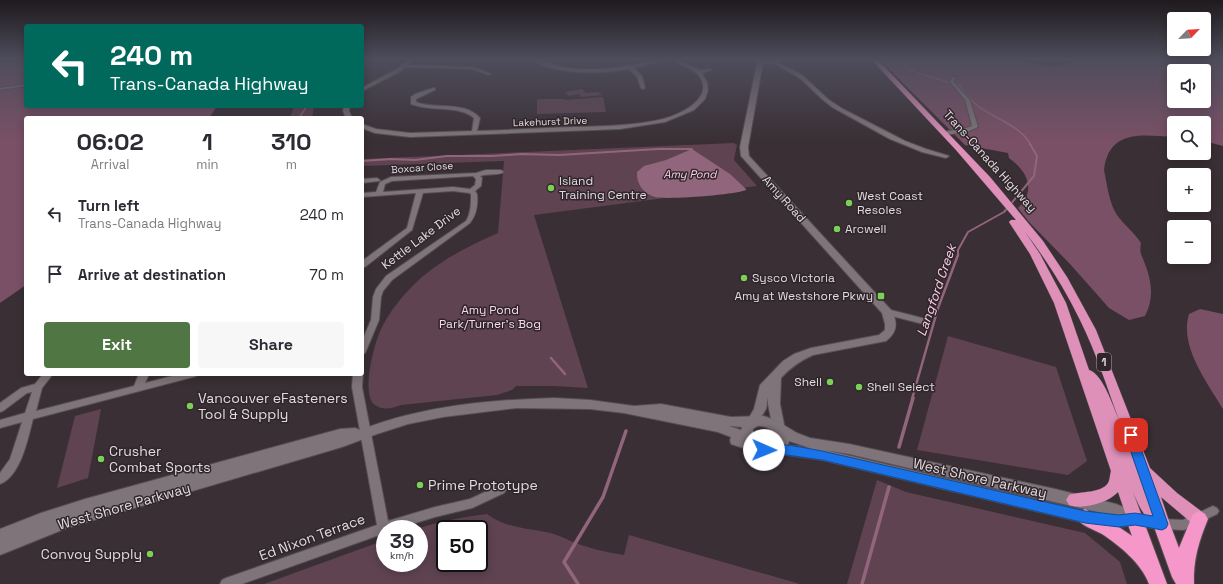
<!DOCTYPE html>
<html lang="en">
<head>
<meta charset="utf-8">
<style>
  :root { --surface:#fff; --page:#f7f7f7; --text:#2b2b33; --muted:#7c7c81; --accent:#4f7643 }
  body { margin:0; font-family:"Space Grotesk",sans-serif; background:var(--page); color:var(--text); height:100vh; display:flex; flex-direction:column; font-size:15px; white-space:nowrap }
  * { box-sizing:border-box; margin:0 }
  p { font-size:13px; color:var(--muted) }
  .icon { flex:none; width:22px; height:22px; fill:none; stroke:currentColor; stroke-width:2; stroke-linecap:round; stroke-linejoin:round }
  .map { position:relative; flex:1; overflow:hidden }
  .drawer { position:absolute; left:24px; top:116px; width:340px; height:260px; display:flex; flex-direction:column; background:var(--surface); border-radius:4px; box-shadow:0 2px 10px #0003 }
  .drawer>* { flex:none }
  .banner { position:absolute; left:24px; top:24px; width:340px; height:84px; border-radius:4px; box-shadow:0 2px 10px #0003; background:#00695c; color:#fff; overflow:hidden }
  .needle { width:26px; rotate:65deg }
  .fabs { position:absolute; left:1167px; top:12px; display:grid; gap:8px }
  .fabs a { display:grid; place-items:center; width:44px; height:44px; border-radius:4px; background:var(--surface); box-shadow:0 2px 10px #0003; font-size:20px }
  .speed { position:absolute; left:376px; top:520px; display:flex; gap:8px; font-size:20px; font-weight:700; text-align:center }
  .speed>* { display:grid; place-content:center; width:52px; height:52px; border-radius:50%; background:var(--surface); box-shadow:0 2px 10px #0003; line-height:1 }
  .speed small { font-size:10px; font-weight:400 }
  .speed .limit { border:2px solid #111; border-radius:6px; background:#fff; color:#111 }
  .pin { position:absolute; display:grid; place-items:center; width:34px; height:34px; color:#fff; margin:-17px; border-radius:8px; box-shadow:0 2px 6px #0006 }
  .me { position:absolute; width:44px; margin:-22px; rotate:91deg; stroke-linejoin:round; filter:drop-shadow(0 0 3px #0008) }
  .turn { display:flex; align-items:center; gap:14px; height:84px; padding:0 20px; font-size:18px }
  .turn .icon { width:52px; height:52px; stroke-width:2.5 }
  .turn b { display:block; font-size:28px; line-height:34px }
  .eta { display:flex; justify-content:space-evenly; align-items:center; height:68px; text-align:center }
  .eta b { font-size:24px; font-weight:800; line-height:28px }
  .button { display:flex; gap:8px; margin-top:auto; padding:8px 20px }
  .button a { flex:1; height:46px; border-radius:4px; background:var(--accent); color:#fff; font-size:16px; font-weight:800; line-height:46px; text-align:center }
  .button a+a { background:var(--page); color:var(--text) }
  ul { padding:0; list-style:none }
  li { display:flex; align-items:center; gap:12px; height:60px; padding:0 20px }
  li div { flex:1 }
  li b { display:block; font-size:15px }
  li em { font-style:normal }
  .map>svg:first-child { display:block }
  .green { fill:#5f4351; fill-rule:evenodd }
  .forest { fill:#7a5066; fill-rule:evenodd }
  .water { fill:#91657b }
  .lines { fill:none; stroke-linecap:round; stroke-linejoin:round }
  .stream-far3 { stroke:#91657b; stroke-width:1.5 }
  .stream-far2 { stroke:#91657b; stroke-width:2 }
  .stream-far1 { stroke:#91657b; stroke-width:2.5 }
  .stream { stroke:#91657b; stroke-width:3.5 }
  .minor-casing { stroke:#564e52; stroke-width:2 }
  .tertiary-casing { stroke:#564e52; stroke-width:2 }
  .secondary-casing { stroke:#564e52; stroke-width:2 }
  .trunk-casing { stroke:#564e52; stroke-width:1 }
  .motorway-casing { stroke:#564e52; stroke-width:2 }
  .minor { fill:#7f7479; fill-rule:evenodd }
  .tertiary { fill:#7f7479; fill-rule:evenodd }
  .secondary { fill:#7f7479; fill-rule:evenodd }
  .trunk { fill:#de90b9; fill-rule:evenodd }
  .motorway { fill:#f597c9; fill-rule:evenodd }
  .route { fill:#1a73e8; stroke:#114b97 }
  .poi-dot { fill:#7ad156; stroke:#2f252a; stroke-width:1.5 }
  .labels { text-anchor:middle; stroke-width:3; stroke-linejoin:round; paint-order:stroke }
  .far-street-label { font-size:10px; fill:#e1dbde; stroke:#2f252a }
  .far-water-label { font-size:11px; font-style:italic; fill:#fdd1e6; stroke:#2f252a }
  .shield { fill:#2f252a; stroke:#aca4a8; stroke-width:1 }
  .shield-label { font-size:11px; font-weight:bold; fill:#e1dbde }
  .street-label { font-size:12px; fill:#e1dbde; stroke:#2f252a }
  .poi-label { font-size:12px; fill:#e1dbde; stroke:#2f252a; text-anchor:start }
  .park-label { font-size:12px; fill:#f7d9e7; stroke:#2f252a }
  .water-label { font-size:13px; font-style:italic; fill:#fdd1e6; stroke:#2f252a }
  .near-poi-label { font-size:14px; fill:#e1dbde; stroke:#2f252a; text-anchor:start }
  .near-street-label { font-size:14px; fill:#e1dbde; stroke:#2f252a }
</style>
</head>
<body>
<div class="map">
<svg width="1223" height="584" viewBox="0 0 1223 584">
  <rect width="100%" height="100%" fill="#392f34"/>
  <path class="green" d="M582,89L586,93L598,92L603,95L581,97L579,94L569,96L565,92Z
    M603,97L606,112L537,114V99H564L566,100Z
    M294,106H314L312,118H290Z
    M734,143L737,145L734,160L757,186L534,215L588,388L554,386H516L512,390L497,395L401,405C393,408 383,411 375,405C360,395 375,340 382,327C388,315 396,304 405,294C430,265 464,248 498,233L504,161L362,166V159Z
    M948,336L1056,367L1087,461L1068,475L917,450Z
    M101,409L88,478L57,488L75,416Z
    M877,480L906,492L1085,533L1120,562L1127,584H847Z
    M487,514C506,529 531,528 554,534C565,538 576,544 588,547C600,551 612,553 624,555L629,535L800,584H264L385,540V563H419V529H417C439,521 463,517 487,514ZM445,529H479V563H445Z"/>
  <path class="forest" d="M26,59V106H217L209,118H26V285L0,303V63Z
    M879,59H1019C1038,66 1059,70 1077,59H1223V146L1204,141V123H1174V137C1142,135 1109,129 1104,170C1107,184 1109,203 1117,215C1124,225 1134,232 1141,243C1139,254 1142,255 1145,264C1152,282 1154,299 1145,316L1129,320L1109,308L1070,264L1029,222L1018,208C1037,190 1027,171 1009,158L1008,153L965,145ZM1174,71H1204V101H1174Z
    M1200,309L1223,314V409C1207,382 1179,346 1189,314Z"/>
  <path class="water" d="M692,149L730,174L746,189V190C734,195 667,200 655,197C644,194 636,184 637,172L644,166L666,160Z"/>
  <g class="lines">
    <path class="stream-far3" d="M894,59L917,73L961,86L960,87C964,92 968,97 973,102C990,118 1019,123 1031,145
      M299,118L307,106"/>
    <path class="stream-far2" d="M362,161L391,159L415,160L447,156H493L521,154L559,155L658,149H692
      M958,256V250L968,232L1004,212L1034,176L1037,156L1030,144"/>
    <path class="stream-far1" d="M551,358L565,374
      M912,399L938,308L958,255"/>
    <path class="stream" d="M899,447L913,398
      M578,584L564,562L603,497L626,431
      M862,584L889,487"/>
    <defs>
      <path id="minor" d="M409,59H414L408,65L473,67L491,74L489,75L472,69L405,67L401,71L362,91V88L397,69Z
        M531,59C544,59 556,67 569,68C601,72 630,66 661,59H668L634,68L642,76L645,88L643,89L641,88L637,77L629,69C600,74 557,76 531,59Z
        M671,59H676L700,70L710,69L712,70L702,73L707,82L708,90L705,99L694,110L665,122L620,129L410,137L375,133L362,128V124L376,129L410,133L472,131L474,118C460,105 431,112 411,104V97L415,94L433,88H435V90L416,99V102C436,110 464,100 480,118L477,131C510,130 542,128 575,127C604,126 634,126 663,119C678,115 710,101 702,81C697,68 681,67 671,59Z
        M780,59H785L779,63L802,75L829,100L843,109L905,141L926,149L949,156L946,158L922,152L890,139L832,107L822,99L802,80L791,73L775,64L760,63L758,62C765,59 773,63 780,59Z
        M952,77H956L954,82L970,100L978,127L967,132L944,135L941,133L942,132L966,128L972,126L965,100L950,82Z
        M26,84V86L0,90V88Z
        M344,106H350L349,111L352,118H346L343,111Z
        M486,170H501L504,172C498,176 488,173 480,176L482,178L481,186L475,191L477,194C478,205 477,214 470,223L392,280L383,291L381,297L379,320L366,351L365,353L362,354V341L371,320L373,297L376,289L386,276L466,221C471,213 471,204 471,194L469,193L453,191L423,193L412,230L365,267H362V261L407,228L416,193L362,197V193L376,192L380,182L391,177L476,173ZM473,176L476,179L475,185L470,189L453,187L383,192L385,184L392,181Z
        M377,178L380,180L379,181L362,183V179Z
        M887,309L926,319L927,321L923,324L884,314L883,312L884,310Z
        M362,373L363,374L362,387L388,521L435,507L470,499L500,485L504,487L506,490L504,493L472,508L435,517L396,529H385V533L242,584H220L222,580L226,578L377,525L352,387L353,374H362Z
        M43,374H53L42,388L36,411L134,386L139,374H149L145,383L180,374H198L196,376L193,377L33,419C28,438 21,476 0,484V473L10,459L22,422L0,428V420L25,413L32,392L27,393L3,411L0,412V403L21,388L35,384Z
        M1213,506L1217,508L1219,511L1217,514L1184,530L1162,529L1158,528L1156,524L1158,520L1162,519L1183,520Z"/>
      <path id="tertiary" d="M752,59H759L763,62L748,147L749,156L891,310C898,322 898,332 886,341L813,355C800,361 791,367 781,378L780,404L785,429L783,432L779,434L775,432L773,429L768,404V397L766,409L757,424L753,426L749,424L747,421L754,409L760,385L783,361L794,354L811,348L879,335L885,330V324L882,313L741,156L740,147L757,63Z"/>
      <path id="secondary" d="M554,398L590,400L634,406L661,404L731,417L764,416L777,421L797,433L810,438L849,444L1055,489L1116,504L1137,513L1167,519L1169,524L1167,529L1162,530L1135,525L1119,527L1085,523L822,460L787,455H764L731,444L730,440L731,437L718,432L624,413L590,409L517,408L443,417L408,424L377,434L342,447L67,528L0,555V529L41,513L85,499L340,429L355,428L360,430C422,406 488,400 554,398ZM729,426L742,427L741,430ZM758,426C767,426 773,430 778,439L776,443L770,444L757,443L753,436V429ZM789,441L810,448L788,445ZM825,450L849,454L1102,513L1085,511Z"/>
      <path id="trunk" d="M871,59H877L990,177L1043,241L1067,277L1096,330L1150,468L1177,493L1205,514L1207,519L1205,524L1199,526L1193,524L1161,497L1170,524L1168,529L1162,531L1156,529L1153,521C1143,518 1137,501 1133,492L1143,519L1141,524L1135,526L1129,524L1118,492C1108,503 1082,510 1069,505L1066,500L1069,495C1080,491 1104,494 1109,481C1110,478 1110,474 1111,471L1054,303L1030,254L1009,222L1011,220H1016L956,150ZM1025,232C1046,259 1065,289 1080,320C1096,352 1107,387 1119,420C1113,407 1103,374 1089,370L1066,303L1040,254Z"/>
      <path id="motorway" d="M1085,509L1113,523L1132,536L1126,519L1129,514L1135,511L1141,514L1167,584H1149C1141,563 1120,546 1102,534C1093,529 1081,526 1076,517L1079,512Z
        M1199,511L1205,514L1208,519C1199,541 1193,560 1194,584H1176L1172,577L1153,524L1156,519L1162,516L1168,519L1179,548L1193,514Z"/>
    </defs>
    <use href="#minor" class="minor-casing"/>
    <use href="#tertiary" class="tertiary-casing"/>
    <use href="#secondary" class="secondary-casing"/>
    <use href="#trunk" class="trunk-casing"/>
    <use href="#motorway" class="motorway-casing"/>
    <use href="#minor" class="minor"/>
    <use href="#tertiary" class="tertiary"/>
    <use href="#secondary" class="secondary"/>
    <use href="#trunk" class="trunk"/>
    <use href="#motorway" class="motorway"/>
  </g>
  <linearGradient id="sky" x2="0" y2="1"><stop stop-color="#1f1a1d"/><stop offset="0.42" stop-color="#4e4d5c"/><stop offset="1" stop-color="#4e4d5c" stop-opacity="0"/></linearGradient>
  <rect width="1223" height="141" fill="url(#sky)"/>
  <path class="route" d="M1131,430L1135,432L1136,435L1168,524L1166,528L1162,530L1135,525L1119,527L1085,523L822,460L787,455L760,453L759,450L760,446C777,441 804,448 822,451L1085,511L1119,515L1135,513L1153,516L1125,435L1127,432Z"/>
  <g class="poi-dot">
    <circle cx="551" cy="188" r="4"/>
    <circle cx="849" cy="203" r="4"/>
    <circle cx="837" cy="229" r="4"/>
    <circle cx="744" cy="278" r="4"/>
    <rect x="877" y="292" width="8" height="8" rx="2"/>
    <circle cx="830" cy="382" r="4"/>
    <circle cx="859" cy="387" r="4"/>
    <circle cx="190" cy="406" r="4"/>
    <circle cx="101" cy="459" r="4"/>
    <circle cx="420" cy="485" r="4"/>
    <circle cx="150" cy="554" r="4"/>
  </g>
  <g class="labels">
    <g class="far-street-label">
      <text transform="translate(550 121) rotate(-2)" y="4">Lakehurst Drive</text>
      <text transform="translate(422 167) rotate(-4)" y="4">Boxcar Close</text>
    </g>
    <g class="far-water-label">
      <text x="690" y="178">Amy Pond</text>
    </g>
    <rect class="shield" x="1097" y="353" width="14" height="18" rx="3"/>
    <g class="shield-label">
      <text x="1104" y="366">1</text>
    </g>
    <g class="street-label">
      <text transform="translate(990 161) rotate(48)" y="4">Trans-Canada Highway</text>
      <text transform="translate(784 199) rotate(48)" y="4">Amy Road</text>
      <text transform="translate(421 238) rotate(-37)" y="4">Kettle Lake Drive</text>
    </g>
    <g class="poi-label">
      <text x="559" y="185">Island<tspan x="559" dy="14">Training Centre</tspan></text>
      <text x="857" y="200">West Coast<tspan x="857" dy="14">Resoles</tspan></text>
      <text x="845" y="233">Arcwell</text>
      <text x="752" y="282">Sysco Victoria</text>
      <text x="873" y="300" text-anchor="end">Amy at Westshore Pkwy</text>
      <text x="822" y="386" text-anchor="end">Shell</text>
      <text x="867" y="391">Shell Select</text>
    </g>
    <g class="park-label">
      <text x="490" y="314">Amy Pond<tspan x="490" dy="14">Park/Turner's Bog</tspan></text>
    </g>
    <g class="water-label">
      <text transform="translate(936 290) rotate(-71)" y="5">Langford Creek</text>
    </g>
    <g class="near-poi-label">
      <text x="198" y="403">Vancouver eFasteners<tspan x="198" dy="16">Tool &amp; Supply</tspan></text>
      <text x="109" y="456">Crusher<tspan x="109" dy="16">Combat Sports</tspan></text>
      <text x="428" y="490">Prime Prototype</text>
      <text x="142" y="559" text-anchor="end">Convoy Supply</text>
    </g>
    <g class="near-street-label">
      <text transform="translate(980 478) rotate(13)" y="5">West Shore Parkway</text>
      <text transform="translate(124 506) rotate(-16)" y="5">West Shore Parkway</text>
      <text transform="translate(312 537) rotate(-20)" y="5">Ed Nixon Terrace</text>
    </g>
  </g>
</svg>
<div class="fabs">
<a><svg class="needle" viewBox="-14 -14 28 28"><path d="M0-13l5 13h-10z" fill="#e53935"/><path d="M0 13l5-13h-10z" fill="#7c7c81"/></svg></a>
<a><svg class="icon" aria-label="sound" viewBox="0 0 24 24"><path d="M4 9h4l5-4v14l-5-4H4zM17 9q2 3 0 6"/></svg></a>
<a><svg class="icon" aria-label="search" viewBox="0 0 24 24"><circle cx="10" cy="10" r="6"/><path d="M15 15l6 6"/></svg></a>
<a>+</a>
<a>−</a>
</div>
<div class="speed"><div>39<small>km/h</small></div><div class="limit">50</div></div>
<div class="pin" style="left:1131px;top:435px;background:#d93025"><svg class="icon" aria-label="arrive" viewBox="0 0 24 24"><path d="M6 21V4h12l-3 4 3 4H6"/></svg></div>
<svg class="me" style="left:764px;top:450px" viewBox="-20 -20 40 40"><circle r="19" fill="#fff"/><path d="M0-13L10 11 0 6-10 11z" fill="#1a73e8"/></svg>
<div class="banner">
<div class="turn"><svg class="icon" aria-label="left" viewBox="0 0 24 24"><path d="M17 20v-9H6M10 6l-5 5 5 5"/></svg><div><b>240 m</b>Trans-Canada Highway</div></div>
</div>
<section class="drawer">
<div class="eta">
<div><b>06:02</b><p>Arrival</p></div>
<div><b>1</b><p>min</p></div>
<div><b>310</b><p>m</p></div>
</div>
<ul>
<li><svg class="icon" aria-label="left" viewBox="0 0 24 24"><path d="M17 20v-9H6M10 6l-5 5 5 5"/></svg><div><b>Turn left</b><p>Trans-Canada Highway</p></div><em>240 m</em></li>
<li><svg class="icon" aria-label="arrive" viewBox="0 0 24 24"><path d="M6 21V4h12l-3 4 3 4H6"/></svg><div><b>Arrive at destination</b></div><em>70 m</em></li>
</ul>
<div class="button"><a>Exit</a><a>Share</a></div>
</section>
</div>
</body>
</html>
